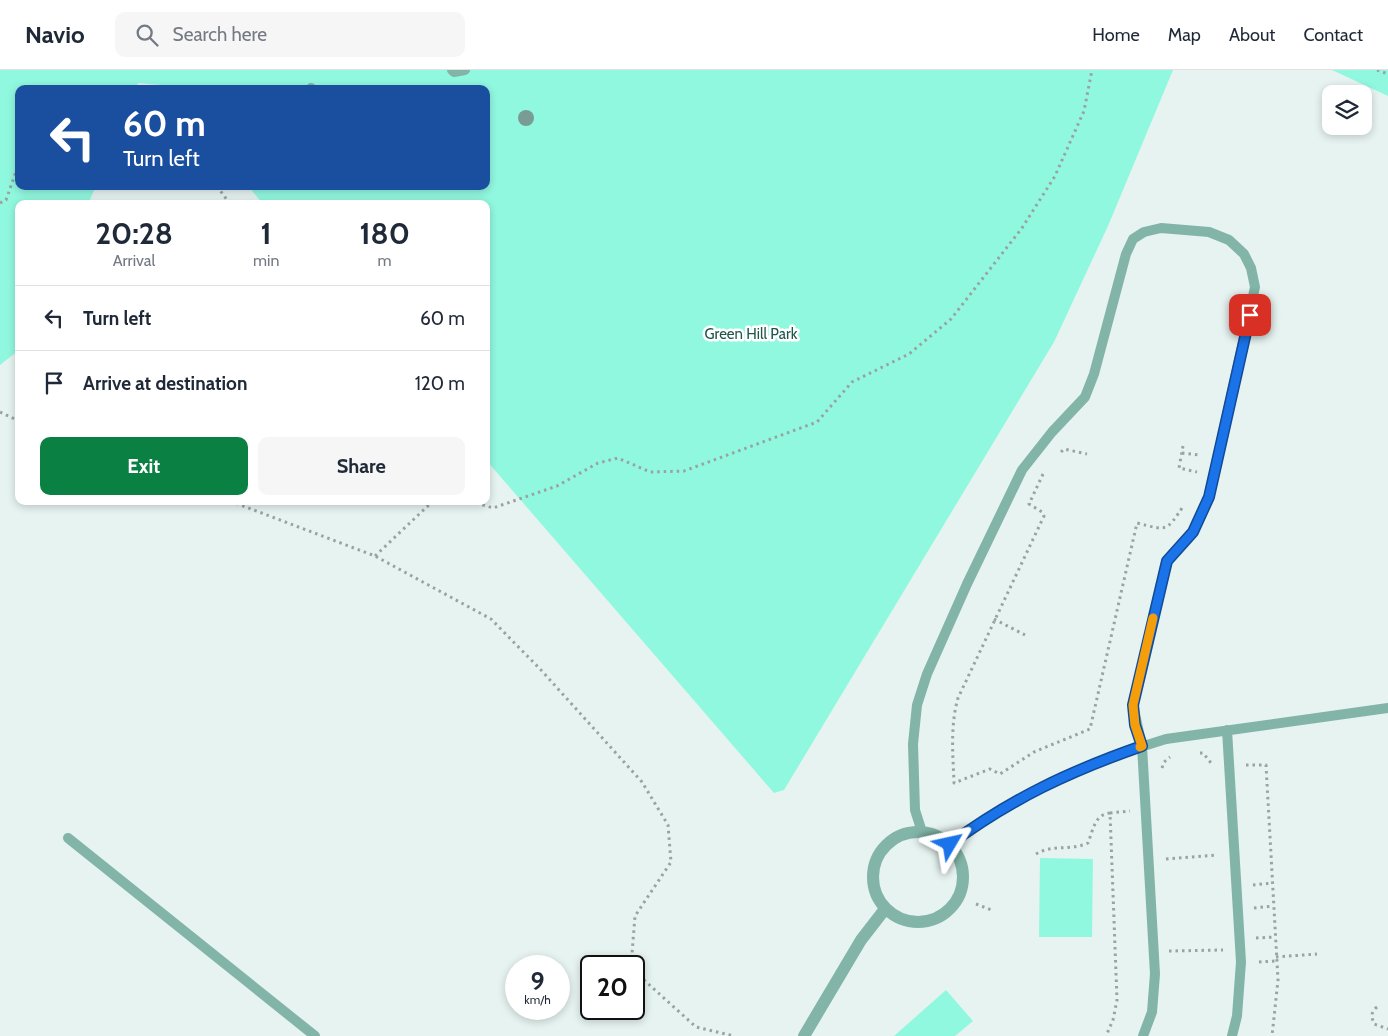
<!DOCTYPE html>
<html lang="en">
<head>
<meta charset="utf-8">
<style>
  :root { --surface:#fff; --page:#f6f6f7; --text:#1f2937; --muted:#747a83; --line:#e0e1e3; --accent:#0b8043 }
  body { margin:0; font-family:Cabin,sans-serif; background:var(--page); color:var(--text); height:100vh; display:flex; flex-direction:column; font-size:19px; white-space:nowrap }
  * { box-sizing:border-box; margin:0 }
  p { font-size:16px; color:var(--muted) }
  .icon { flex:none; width:28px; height:28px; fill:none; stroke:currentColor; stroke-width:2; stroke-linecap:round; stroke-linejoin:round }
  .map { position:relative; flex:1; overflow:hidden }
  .details { position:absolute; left:15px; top:130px; width:475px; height:305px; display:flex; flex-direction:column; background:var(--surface); border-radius:10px; box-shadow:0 2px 8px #0003 }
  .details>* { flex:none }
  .banner { position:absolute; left:15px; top:15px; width:475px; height:105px; border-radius:10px; box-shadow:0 2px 8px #0003; background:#1a4fa0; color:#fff; overflow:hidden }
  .controls { position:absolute; left:1322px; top:15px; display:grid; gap:10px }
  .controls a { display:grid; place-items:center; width:50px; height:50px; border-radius:10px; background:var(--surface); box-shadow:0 2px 8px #0003; font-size:25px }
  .speed { position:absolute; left:505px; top:885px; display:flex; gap:10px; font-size:25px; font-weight:700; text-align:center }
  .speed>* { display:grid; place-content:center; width:65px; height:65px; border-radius:50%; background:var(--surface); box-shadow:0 2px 8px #0003; line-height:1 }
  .speed small { font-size:12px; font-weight:400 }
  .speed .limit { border:2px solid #111; border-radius:8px; background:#fff; color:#111 }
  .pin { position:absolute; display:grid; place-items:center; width:42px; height:42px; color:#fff; margin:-21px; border-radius:10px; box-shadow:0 2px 8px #0006 }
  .me { position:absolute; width:55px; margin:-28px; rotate:54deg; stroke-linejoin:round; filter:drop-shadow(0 0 4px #0008) }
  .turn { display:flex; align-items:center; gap:18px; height:105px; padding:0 25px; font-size:22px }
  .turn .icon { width:65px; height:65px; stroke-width:2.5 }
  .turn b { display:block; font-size:35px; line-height:42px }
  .eta { display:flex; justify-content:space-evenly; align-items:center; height:85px; text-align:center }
  .eta b { font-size:30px; font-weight:700; line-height:35px }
  .cta { display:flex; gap:10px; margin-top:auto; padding:10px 25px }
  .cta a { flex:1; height:58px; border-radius:10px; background:var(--accent); color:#fff; font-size:20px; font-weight:700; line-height:58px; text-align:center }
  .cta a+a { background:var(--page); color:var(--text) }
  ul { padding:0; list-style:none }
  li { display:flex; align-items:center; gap:15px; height:65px; padding:0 25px; border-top:1px solid var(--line) }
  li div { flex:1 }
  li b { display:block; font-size:19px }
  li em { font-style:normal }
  header { display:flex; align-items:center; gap:30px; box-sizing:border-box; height:70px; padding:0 25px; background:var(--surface); border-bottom:1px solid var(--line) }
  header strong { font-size:24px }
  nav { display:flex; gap:28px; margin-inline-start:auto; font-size:18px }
  .search { width:350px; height:45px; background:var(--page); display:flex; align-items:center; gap:12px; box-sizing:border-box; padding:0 18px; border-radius:10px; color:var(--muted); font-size:19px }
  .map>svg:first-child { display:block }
  .green { fill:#91f8e0 }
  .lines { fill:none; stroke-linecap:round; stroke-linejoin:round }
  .path { stroke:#99a3a1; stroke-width:3; stroke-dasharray:2.5 4; stroke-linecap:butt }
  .service { stroke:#82b4a7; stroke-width:10 }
  .minor { stroke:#82b4a7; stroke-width:12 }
  .tree { fill:#799d95 }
  .route-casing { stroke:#114b97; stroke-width:12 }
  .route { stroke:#1a73e8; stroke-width:9 }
  .slow { stroke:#f59e0b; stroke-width:9 }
  .labels { text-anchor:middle; stroke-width:5; stroke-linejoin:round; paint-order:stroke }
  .park-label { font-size:15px; fill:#1f574b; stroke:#fff }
</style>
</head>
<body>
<header>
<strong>Navio</strong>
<div class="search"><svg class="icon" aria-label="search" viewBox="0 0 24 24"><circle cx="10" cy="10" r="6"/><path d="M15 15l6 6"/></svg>Search here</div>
<nav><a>Home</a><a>Map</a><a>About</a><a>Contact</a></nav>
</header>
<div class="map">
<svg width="1388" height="966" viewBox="0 0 1388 966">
  <rect width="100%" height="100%" fill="#e6f3f0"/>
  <path class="green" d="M0,0H1173L1108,156L1054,272L784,720L774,723L486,390V134H263L248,116H486V19H165L161,15L138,13L136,19H19V116H96L88,134H19V280L0,295Z
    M1332,0H1388V26Z
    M1040,788L1093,789L1092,867H1039Z
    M946,920L973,951L955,966H894Z"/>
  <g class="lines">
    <path class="path" d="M1377,0L1388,4
      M217,116L230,134
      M0,133L6,130L19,93
      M0,342L19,351
      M1183,376L1179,398L1197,402
      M1061,382L1064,379L1087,384
      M1182,383L1200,385
      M1043,404L1029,434L1042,442L1044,446L958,628C950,656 953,685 954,713L990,699L1000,704L1034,682L1090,659L1137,453C1168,461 1166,462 1184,435
      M230,431L375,486L491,549L541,600L642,712L668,755L671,792L635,846L631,896
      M470,431L493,438L557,416L598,393L618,388L650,402L684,401L817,352L852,312L909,284L951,249L1022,158L1055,106L1084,41L1092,0
      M375,486L433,431
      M994,549L1025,565
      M1200,683H1203L1211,693
      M1246,695H1266L1278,910L1272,966
      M1162,698L1164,692L1170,687
      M1110,743L1130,741
      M1036,784C1052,774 1071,781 1088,773C1093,760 1095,744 1110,743L1117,930L1113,950L1106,966
      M1166,789L1217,785
      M1253,815L1272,813
      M976,834L994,841
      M1254,838L1273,836
      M1256,868L1275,867
      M1169,881L1223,880
      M1276,887L1317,884
      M1259,892L1276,891
      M634,901L696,957L734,966
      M1377,937C1371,942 1371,946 1374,954L1388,959"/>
    <path class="service" d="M452,0L454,2L465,0
      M311,18L312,19
      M1227,660L1241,892L1237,946L1232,966
      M922,762L915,740L913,674L917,635L927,604L967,514L1022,400L1052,362L1085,327L1094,304L1126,184L1133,169L1144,162L1161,158L1209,162L1229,170L1244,184L1251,198L1255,217L1209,427L1193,462L1167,491L1133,635L1142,676L1155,904L1152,942L1143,966
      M68,768L315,966
      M950,774C1020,723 1084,694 1166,669L1388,638"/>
    <path class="minor" d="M873 807a45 45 0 1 1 90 0a45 45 0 1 1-90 0Z
      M804,966L861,870L885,839"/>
  </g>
  <circle class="tree" cx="526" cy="48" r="8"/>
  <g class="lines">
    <defs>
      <path id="route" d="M950,774C1013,728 1068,702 1142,676L1135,655L1133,635L1167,491L1193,462L1209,427L1250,245"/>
    </defs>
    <use href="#route" class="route-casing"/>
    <use href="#route" class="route"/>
    <path class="slow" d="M1140,677L1142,676L1135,655L1133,635L1153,548"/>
  </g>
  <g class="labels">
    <g class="park-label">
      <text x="751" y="269">Green Hill Park</text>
    </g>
  </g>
</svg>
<div class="controls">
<a><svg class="icon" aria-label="layers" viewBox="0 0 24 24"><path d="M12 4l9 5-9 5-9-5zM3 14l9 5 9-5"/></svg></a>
</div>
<div class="speed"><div>9<small>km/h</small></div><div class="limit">20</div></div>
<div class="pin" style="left:1250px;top:245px;background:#d93025"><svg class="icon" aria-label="arrive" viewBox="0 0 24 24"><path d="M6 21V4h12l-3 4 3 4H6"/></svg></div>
<svg class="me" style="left:950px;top:774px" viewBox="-20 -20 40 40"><path d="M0-17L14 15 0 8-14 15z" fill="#1a73e8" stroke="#fff" stroke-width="4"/></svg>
<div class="banner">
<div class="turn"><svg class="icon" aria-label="left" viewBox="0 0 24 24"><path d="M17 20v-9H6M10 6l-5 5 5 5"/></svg><div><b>60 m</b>Turn left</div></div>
</div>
<section class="details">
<div class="eta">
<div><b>20:28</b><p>Arrival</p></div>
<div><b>1</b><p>min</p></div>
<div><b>180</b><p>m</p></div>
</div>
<ul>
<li><svg class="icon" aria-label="left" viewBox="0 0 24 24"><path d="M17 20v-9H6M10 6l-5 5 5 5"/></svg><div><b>Turn left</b></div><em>60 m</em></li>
<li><svg class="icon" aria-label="arrive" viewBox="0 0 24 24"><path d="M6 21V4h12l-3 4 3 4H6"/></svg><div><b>Arrive at destination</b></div><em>120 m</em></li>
</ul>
<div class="cta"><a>Exit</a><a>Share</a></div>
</section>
</div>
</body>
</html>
